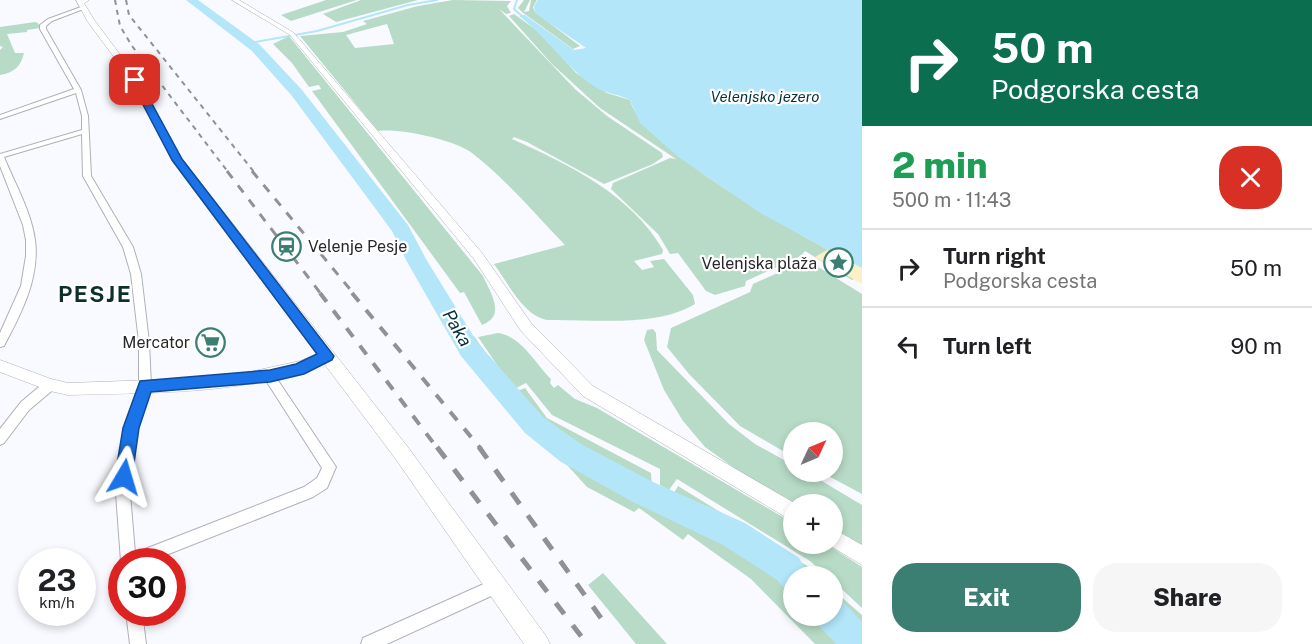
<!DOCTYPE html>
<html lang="en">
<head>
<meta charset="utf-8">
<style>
  :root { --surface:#fff; --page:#f6f6f6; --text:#202124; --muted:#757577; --line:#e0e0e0; --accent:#3b7f72 }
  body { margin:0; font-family:"Public Sans",sans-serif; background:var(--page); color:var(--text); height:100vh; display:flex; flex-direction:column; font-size:22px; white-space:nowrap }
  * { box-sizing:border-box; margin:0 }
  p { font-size:20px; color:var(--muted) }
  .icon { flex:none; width:33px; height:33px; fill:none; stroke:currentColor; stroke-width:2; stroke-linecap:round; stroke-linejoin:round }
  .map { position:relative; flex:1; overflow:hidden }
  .side { display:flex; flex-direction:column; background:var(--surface); width:450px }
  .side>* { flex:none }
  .banner { background:#0b6e4f; color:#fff; overflow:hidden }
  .needle { width:39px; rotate:46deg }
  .buttons { position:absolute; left:783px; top:422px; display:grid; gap:12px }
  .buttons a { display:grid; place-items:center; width:60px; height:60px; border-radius:50%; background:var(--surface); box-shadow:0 3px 9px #0003; font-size:30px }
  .speed { position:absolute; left:18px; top:548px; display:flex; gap:12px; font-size:30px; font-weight:700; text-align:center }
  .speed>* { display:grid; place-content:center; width:78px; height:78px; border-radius:50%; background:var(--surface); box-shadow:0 3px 9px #0003; line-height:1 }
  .speed small { font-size:15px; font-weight:400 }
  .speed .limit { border:9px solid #d22; background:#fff; color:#111 }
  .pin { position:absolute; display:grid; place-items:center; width:51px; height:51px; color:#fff; margin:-26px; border-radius:12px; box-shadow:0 3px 9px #0006 }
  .me { position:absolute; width:66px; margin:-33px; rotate:7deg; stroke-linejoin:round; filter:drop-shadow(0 0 4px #0008) }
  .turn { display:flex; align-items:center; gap:21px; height:126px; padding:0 30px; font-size:27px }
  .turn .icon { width:78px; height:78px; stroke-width:2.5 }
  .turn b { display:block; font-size:42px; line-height:51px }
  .round { display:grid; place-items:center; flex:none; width:63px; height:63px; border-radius:24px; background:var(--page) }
  .overview { display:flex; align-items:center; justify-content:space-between; height:102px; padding:0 30px }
  h1 { font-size:36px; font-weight:800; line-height:45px; color:#1e9e55 }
  .cta { display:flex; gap:12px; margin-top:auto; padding:12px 30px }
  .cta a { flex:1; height:69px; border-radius:24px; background:var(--accent); color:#fff; font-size:24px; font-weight:800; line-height:69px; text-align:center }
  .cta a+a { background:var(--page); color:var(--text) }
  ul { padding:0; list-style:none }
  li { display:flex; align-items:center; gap:18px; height:78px; padding:0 30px; border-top:2px solid var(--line) }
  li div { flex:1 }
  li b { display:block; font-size:22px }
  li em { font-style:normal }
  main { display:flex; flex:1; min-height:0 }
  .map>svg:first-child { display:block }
  .green { fill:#b7dbc6; fill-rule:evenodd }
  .sand { fill:#faf1cb }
  .water { fill:#b2e6f8 }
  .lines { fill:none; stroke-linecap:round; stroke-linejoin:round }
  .stream { stroke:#b2e6f8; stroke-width:2 }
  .river { fill:#b2e6f8; fill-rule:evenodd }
  .minor-casing { stroke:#afb0b8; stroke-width:2 }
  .tertiary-casing { stroke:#afb0b8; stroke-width:1 }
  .secondary-casing { stroke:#afb0b8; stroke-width:1 }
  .minor { fill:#fff; fill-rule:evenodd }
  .tertiary { fill:#fff; fill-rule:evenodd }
  .secondary { fill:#fff; fill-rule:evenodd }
  .rail-far3 { stroke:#909195; stroke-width:2; stroke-dasharray:5 5; stroke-linecap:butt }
  .rail-far2 { stroke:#909195; stroke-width:3; stroke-dasharray:9 9; stroke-linecap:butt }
  .rail-far1 { stroke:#909195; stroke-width:4; stroke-dasharray:11 11; stroke-linecap:butt }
  .rail { stroke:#909195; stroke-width:5; stroke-dasharray:14 14; stroke-linecap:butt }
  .route { fill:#1a73e8; stroke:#114b97; stroke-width:1.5 }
  .labels { text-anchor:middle; stroke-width:4.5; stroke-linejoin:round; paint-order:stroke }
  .far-water-label { font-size:15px; font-style:italic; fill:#00313e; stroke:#fff }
  .poi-label { font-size:16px; fill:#28282b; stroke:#fff; text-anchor:end }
  .water-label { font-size:18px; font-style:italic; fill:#00313e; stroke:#fff }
  .district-label { font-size:22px; font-weight:bold; letter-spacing:1.5px; fill:#0e302a; stroke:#fff }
</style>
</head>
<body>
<main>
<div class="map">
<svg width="862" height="644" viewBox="0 0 862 644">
  <rect width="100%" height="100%" fill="#f9faff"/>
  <path class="green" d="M326,0H357L291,21L281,15Z
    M361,0H418L336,22L323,14Z
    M453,0L511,1L507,6L511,13L506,14L499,9L575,89L607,116L662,153L663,157L653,164L604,184L527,142L514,137L512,139C568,164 632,195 663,250L662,254L634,261L642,270L654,267L650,261L664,259L693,295L695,304C656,328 592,319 547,320C523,315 508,283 494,264L565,245C535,214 506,179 472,153C455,140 400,128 378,131L300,36L343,32L367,24L363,21L418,6ZM387,24L394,44L355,48L346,35Z
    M530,0L524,12L529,11L531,0H537L533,7L535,12L580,46L573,49L522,12L518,8L524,0Z
    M514,14L539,32L576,73L607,93L630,100C642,150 814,243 862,268V276L852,280L805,251L801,256L746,281L745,286L715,295L706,291L678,253L670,254L658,234L611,189L613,183L670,158L676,159L600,108L552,64L509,16Z
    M35,22L38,23L40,28L27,30V32L7,34L15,53H24C21,66 14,73 0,75V50L3,47L0,46V27Z
    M289,36L483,276C490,292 507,316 482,325L464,292L460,293L312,91L321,89L319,85L309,87L292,63L273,44Z
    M805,263L815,265L862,294V494L819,471H832V432H794L793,457L740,426L689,374L667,347L671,328L750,292L753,284L795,265Z
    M653,329L656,333L657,350L729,424L755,444L793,465L794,471H805L862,505V545L833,528L832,504H794L751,480L705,447L683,421L664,390L644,340L647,330Z
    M498,333C521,336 535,363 551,379L550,383L554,388L558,385L575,399L597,408L793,523L794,543H825L862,567V608L833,581L832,576H827L810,561L677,479L669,490L660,485V469L552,415L526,383L516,388L510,384L478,337Z
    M474,336L513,393L525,388L547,418L651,473L652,487L622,474L561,440L535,418L488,367L476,353L468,337Z
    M556,453L612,483L714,531L749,554L793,591L794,615H818L846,644H815L751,579L688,534L683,540L639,508L634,512L587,487Z
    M678,486L809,567L819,576H803L750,535L731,523L671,498Z
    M603,573L667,644H636L588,585Z
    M832,589L862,615V635L833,604Z"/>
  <path class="sand" d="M827,250L862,268V284L815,257Z"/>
  <path class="water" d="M538,0H862V268L762,214L677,156L640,123L630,100C619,94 606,94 595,87C566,68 547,37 519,16L525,15L574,50L586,48L535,13L534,6Z"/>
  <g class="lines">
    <path class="stream" d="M517,0L514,9L522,16
      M250,43L317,31L408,5L437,0"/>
    <path class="river" d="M186,0H198L260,45L302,90L408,225L426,259L477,342L543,417L581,444L653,482L745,523L799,558L810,576H794V592L783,587L777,580L723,545L633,502L561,462L525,433L461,356L406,260L392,231L292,96L252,51Z
      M832,598L844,603L862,622V644H836L820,627L815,615H832Z"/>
    <defs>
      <path id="minor" d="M81,7L86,8L52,21L46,26V29L81,90L88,116L91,176L133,247L141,274L149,342L151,386L137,428L131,460L130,494L135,553L304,487L317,478L322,468L265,379L263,376L265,373L269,371L273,373L336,467L327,488L313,497L151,561H122V563L121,561L116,494L119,460L125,428L139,386V342L131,274L123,247L83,176L82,134L4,157C15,184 31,211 35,240C40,278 21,314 4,346L0,347V333L21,286L26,256V240L23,225L0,166V154L82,130V116L76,93L0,119V115L74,89L40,29V25L48,19Z
        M50,380L54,381L56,385L54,389L29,410L4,443L0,445V429L21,402L46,381Z
        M497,578L502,581L505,586L502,591L387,644H361L363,638Z
        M126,612H142L146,644H130Z"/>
      <path id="tertiary" d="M82,0H89L83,4H79Z
        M232,0H239L294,33L482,253L531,323L593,386L796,504H794V522L583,396L521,331L474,259L290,35Z
        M327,350L332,352L334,356L332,360C248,396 157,392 68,395L50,391L0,372V360L51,379L68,383L183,379L245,373L300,361Z
        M832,528L862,545V565L826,543H832Z"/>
      <path id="secondary" d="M76,0H82L95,21L139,80L182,159L407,446L546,636L550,644H524L395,458L173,162L131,80L88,22Z"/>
    </defs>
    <use href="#minor" class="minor-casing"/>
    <use href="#tertiary" class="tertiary-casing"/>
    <use href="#secondary" class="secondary-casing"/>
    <use href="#minor" class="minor"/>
    <use href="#tertiary" class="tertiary"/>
    <use href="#secondary" class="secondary"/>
    <path class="rail-far3" d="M115,0L120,26L132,46L228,172
      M126,0L129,15L254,172"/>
    <path class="rail-far2" d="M227,171L321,294
      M252,171L354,294"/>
    <path class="rail-far1" d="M320,293L438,449
      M352,293L481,449"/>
    <path class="rail" d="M437,447L587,644
      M479,447L601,618"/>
  </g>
  <path class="route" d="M132,78L139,80L182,159L334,356L332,360L304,374L270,382L151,392L139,428L132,477L130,483L124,486L118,483L115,477L123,428L140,381L270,370L296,364L317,354L172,160L130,80Z"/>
  <defs>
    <symbol id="station-ring" viewBox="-11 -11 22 22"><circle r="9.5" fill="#fff" stroke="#3b7f72" stroke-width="1.5"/><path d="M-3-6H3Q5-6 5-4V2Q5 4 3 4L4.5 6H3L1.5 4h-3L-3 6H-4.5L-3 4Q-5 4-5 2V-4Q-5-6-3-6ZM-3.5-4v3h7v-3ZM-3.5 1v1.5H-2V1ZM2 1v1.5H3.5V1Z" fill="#3b7f72"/></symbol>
    <symbol id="sight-ring" viewBox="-11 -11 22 22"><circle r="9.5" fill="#fff" stroke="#3b7f72" stroke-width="1.5"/><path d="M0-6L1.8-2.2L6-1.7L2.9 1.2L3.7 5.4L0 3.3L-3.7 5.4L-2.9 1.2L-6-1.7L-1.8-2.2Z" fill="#3b7f72"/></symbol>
    <symbol id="supermarket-ring" viewBox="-11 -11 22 22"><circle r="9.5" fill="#fff" stroke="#3b7f72" stroke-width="1.5"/><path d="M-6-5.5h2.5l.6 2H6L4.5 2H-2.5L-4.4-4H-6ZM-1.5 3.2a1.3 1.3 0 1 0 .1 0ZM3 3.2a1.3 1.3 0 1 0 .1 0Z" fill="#3b7f72"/></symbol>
  </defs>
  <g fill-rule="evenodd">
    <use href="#station-ring" x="270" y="230" width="33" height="33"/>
    <use href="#sight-ring" x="822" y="246" width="33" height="33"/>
    <use href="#supermarket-ring" x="194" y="326" width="33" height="33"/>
  </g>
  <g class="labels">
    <g class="far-water-label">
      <text x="765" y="102">Velenjsko jezero</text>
    </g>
    <g class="poi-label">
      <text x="308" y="252" text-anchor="start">Velenje Pesje</text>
      <text x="817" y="269">Velenjska plaža</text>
      <text x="190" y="348">Mercator</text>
    </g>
    <g class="water-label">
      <text transform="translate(457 328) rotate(60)" y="6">Paka</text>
    </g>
    <g class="district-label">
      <text x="95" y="302">PESJE</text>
    </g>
  </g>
</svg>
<div class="buttons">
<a><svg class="needle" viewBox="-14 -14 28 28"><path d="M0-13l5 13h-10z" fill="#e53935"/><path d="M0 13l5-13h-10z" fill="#757577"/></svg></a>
<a>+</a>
<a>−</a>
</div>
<div class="speed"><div>23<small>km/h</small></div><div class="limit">30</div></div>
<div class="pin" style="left:135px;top:80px;background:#d93025"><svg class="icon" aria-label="arrive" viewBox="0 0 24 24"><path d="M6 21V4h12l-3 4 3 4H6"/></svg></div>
<svg class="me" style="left:124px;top:477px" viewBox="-20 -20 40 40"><path d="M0-17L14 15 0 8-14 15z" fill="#1a73e8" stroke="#fff" stroke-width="4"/></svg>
</div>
<section class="side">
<div class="banner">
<div class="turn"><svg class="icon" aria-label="right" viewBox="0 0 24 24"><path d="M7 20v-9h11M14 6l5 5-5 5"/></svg><div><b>50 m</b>Podgorska cesta</div></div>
</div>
<div class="overview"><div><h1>2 min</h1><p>500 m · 11:43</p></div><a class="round" style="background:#d93025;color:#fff"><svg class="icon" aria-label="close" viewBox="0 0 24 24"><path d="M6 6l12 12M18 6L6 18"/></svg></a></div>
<ul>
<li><svg class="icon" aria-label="right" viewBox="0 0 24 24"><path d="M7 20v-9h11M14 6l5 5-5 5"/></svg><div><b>Turn right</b><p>Podgorska cesta</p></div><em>50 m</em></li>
<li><svg class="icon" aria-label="left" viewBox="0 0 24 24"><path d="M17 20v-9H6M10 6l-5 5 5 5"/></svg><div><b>Turn left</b></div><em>90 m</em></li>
</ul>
<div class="cta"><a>Exit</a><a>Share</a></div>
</section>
</main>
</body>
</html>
